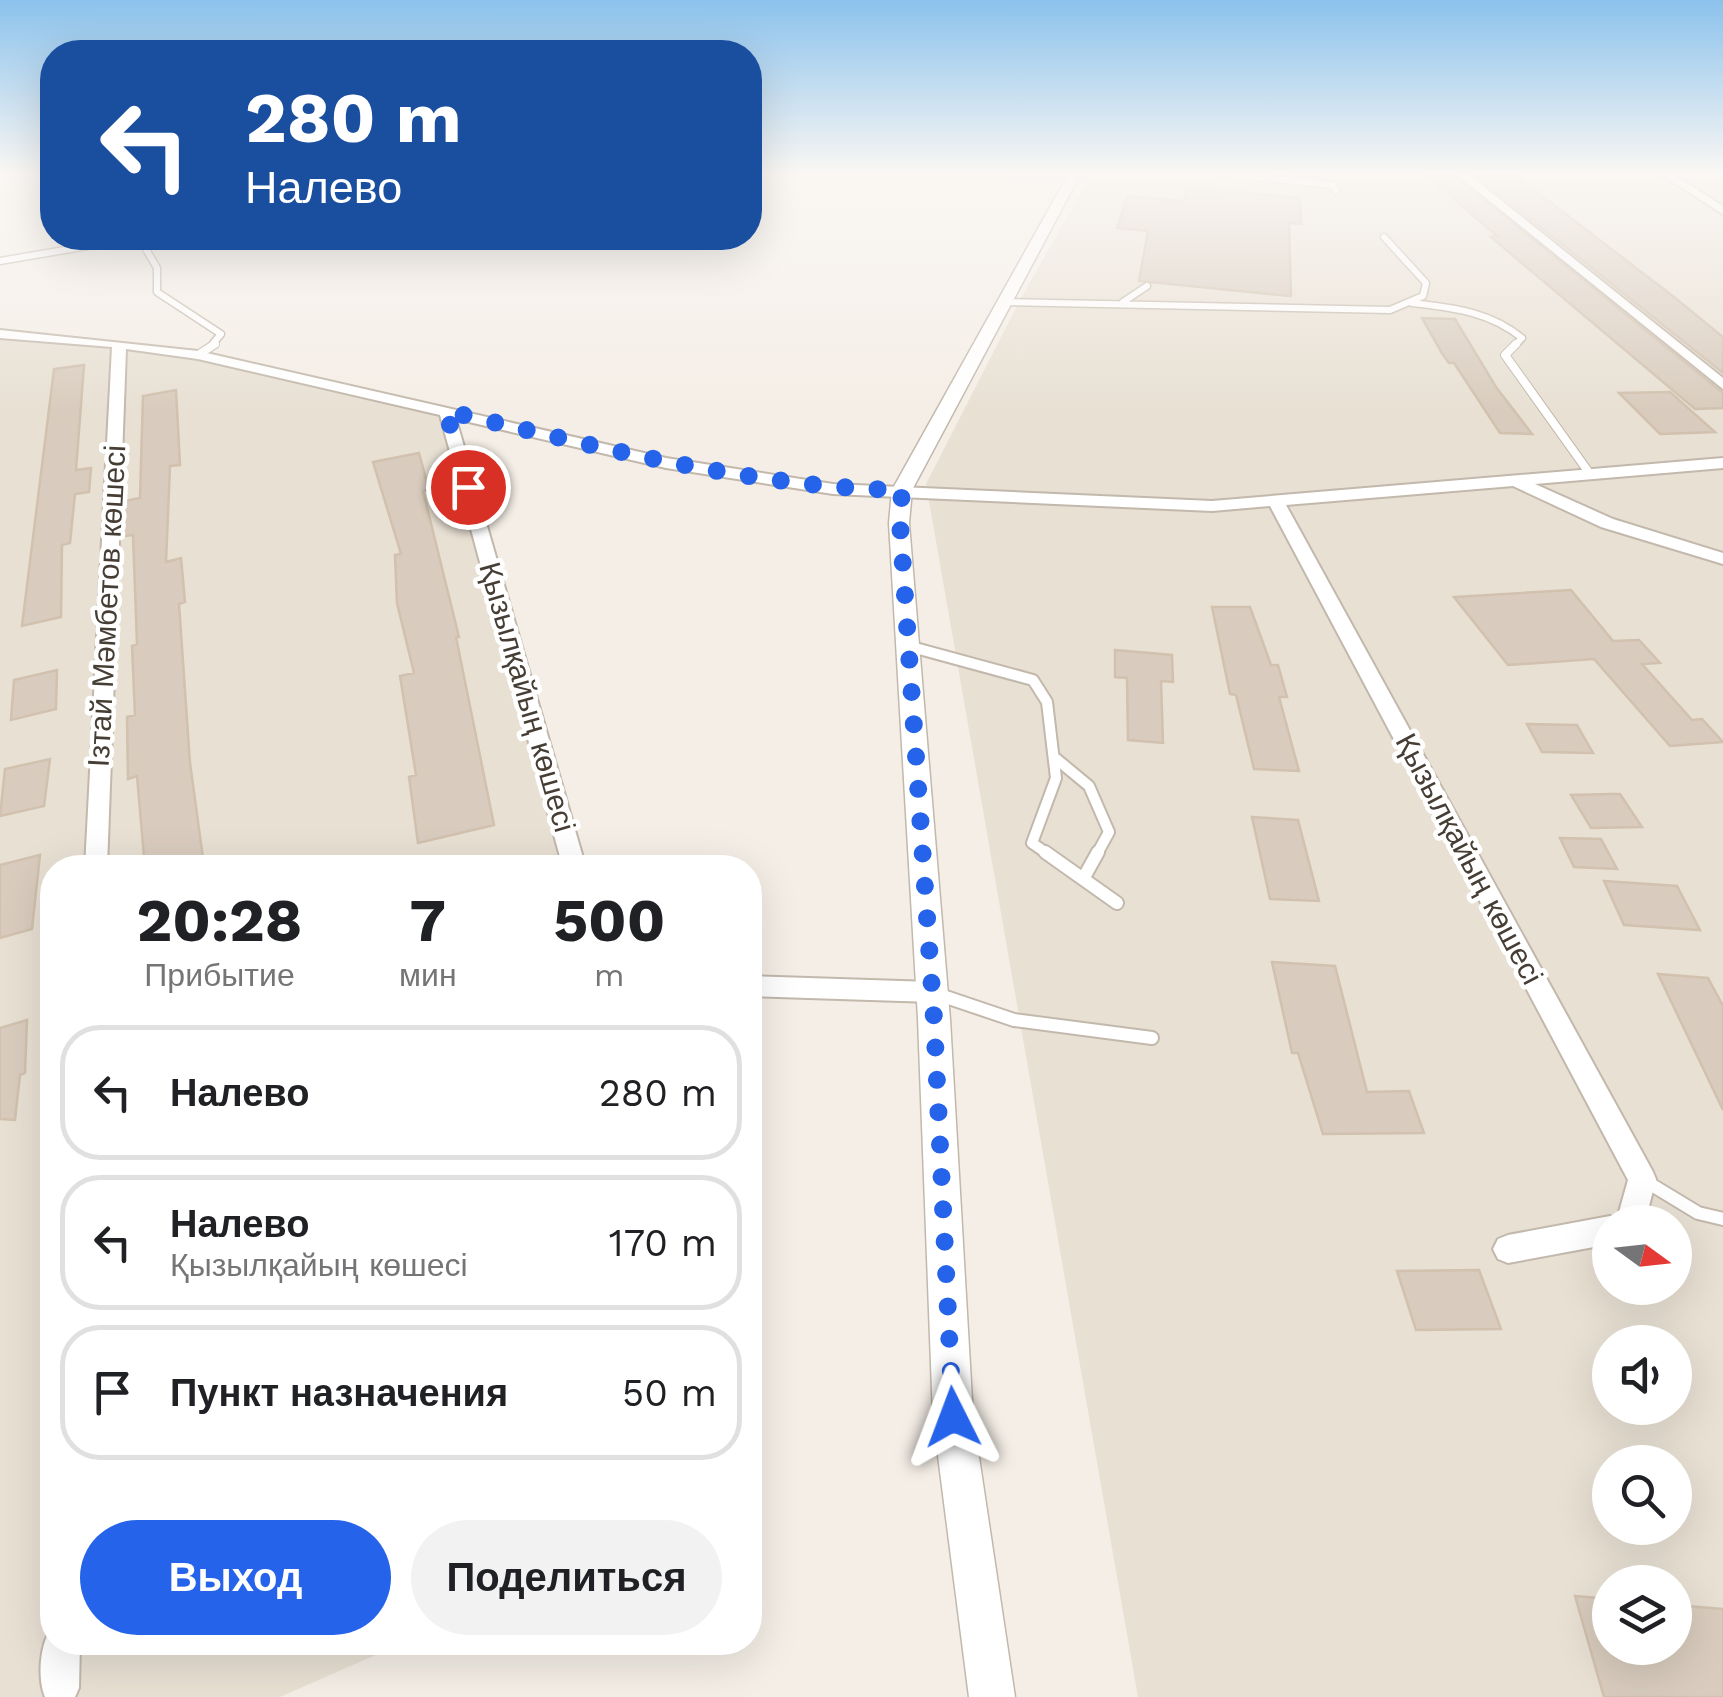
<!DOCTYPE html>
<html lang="ru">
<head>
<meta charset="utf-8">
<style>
  :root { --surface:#fff; --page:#f2f2f2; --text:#202124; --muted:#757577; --line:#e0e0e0; --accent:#2563eb }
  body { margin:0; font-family:"Work Sans",sans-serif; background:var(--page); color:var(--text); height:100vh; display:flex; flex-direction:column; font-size:38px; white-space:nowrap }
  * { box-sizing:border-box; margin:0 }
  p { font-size:32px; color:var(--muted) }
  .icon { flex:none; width:55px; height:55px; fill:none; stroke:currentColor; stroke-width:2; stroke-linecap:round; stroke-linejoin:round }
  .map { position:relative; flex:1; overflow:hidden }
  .panel { position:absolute; left:40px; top:855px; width:722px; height:800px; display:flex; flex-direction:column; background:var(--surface); border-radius:40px; box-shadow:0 10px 40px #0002 }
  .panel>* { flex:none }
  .hud { position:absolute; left:40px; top:40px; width:722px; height:210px; border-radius:40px; box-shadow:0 10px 40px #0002; background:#1a4fa0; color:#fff; overflow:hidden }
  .needle { width:65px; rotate:105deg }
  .tools { position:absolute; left:1592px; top:1205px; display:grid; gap:20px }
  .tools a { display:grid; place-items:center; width:100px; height:100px; border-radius:50%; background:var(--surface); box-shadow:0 10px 40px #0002; font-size:50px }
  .pin { position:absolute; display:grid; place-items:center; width:85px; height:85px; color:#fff; margin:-42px; border:5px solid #fff; border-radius:50%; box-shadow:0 2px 10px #0007 }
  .me { position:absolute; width:110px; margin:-55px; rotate:357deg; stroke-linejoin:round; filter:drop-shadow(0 0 8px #0008) }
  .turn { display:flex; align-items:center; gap:35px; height:210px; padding:0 40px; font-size:45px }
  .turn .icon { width:130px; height:130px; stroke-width:2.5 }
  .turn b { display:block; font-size:70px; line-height:85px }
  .eta { display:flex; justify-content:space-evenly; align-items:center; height:170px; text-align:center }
  .eta b { font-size:60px; font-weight:700; line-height:70px }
  .primary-button { display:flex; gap:20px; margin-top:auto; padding:20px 40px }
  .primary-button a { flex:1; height:115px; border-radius:60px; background:var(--accent); color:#fff; font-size:40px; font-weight:700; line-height:115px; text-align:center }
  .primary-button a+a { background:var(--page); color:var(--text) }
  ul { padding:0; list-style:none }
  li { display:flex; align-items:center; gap:30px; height:135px; margin:0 20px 15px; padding:0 20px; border:5px solid var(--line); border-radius:40px }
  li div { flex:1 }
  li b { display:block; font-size:38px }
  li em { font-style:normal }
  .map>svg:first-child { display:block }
  .residential { fill:#e8e0d3; fill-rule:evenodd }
  .building { fill:#d9ccbe; stroke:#d1c1ae; stroke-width:2.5 }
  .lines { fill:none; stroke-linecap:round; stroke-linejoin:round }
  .service-far3-casing { stroke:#c2b8ab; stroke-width:9 }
  .service-far2-casing { stroke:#c2b8ab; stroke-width:10 }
  .service-far1-casing { stroke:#c2b8ab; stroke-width:14 }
  .service-casing { stroke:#c2b8ab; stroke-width:16 }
  .minor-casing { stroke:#c2b8ab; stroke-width:4 }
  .tertiary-casing { stroke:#c2b8ab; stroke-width:3 }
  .service-far3 { stroke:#fff; stroke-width:6 }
  .service-far2 { stroke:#fff; stroke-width:8 }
  .service-far1 { stroke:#fff; stroke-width:10 }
  .service { stroke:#fff; stroke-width:12 }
  .minor { fill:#fff; fill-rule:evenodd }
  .tertiary { fill:#fff; fill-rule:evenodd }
  .route { stroke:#2563eb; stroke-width:18; stroke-dasharray:0 32.4 }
  .labels { text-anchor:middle; stroke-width:9; stroke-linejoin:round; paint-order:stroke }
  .street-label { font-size:30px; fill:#463e35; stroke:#fff }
</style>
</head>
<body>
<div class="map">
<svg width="1723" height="1697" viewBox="0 0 1723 1697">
  <rect width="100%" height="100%" fill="#f4eee6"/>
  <path class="residential" d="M1092,173H1723V1697H1138L926,484L1020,300ZM1610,1222H1675V1288H1610ZM1610,1342H1675V1408H1610ZM1610,1462H1675V1528H1610ZM1610,1582H1675V1648H1610Z
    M0,334L198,355L446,411L575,867L52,868V1642L403,1643L280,1697H0Z"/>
  <path class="building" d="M1424,173H1451L1723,393V408L1695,409L1491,237L1497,236Z
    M1473,173H1512L1674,297L1723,337V373Z
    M1186,188L1300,198L1301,224L1289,223L1291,296L1139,281L1148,231L1117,228L1127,196L1184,201Z
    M1422,318L1455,319L1496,387L1532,434L1500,433L1454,363H1449L1443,355Z
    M84,365L76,470L91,468L89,492L75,494L70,543L62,545L61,617L22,626L54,369Z
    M176,390L180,465L170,466L166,562L181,558L185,602L179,604L190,763L203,858L171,868H145L137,776L128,779L127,717L135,715L132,646L137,644L133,535L123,536L124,501L140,498L143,396Z
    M1670,392L1715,432L1660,434L1619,393Z
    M419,453L429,490L423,491L459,637H456L494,825L418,843L409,777L416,775L400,676L414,673L397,603L395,555L401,554L373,462Z
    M1571,590L1613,641L1639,640L1660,663L1642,664L1692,720L1702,719L1723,742L1670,746L1594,659L1508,665L1454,597Z
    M1212,607H1250L1271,665H1278L1287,697H1279L1299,771L1254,769L1236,695L1230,694Z
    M1115,650L1172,655L1173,682L1161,681L1163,743L1128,740L1127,678L1115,677Z
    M57,670L56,709L11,720L14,680Z
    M1527,724L1577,725L1593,753L1542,752Z
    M50,759L44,806L0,816L5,769Z
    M1611,794H1620L1642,827L1591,828L1571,795Z
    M1252,817L1298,820L1319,901L1270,899Z
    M1560,838L1601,839L1617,869L1574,867Z
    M40,855L32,929L0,938V865Z
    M1604,881L1677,886L1700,930L1624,925Z
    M1272,962L1335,966L1367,1092L1409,1091L1424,1133L1323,1134L1298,1053H1292Z
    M1658,974L1708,978L1723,1006V1110Z
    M27,1020L25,1073L20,1075L15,1120L0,1119V1028Z
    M1479,1270L1501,1329L1416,1330L1397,1271Z
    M1575,1596L1610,1599V1648H1675V1605L1723,1609V1697H1604Z"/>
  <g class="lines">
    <defs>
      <path id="service-far3" d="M1219,173L1333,185L1336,191
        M0,261L100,244H143L157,268V292L221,334L211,346
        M1005,302L1390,310L1423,296L1426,283L1384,237
        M1123,302L1147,286
        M1412,303C1453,308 1489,311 1522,338L1514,346"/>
      <path id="service-far2" d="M1516,344L1505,355L1590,474
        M198,355L215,344"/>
      <path id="service-far1" d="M908,646L1033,680L1047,702L1056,778L1032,843L1048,854
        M1054,757L1089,786L1109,832L1097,854"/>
      <path id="service" d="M1045,852L1117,903
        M1083,879L1098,852
        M937,994L1014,1020L1152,1038
        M1642,1179L1698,1213L1723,1219"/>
      <path id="minor" d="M1455,173H1467L1723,378V389Z
        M1659,173H1671L1723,206V214Z
        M0,330L198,351L666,458L833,484L1212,501L1723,458V468L1535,484L1613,519L1723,553V564L1601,527L1513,486L1286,505L1652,1170L1656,1179L1645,1222H1610V1244L1508,1263L1498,1259L1493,1249L1498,1239L1508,1235L1610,1216L1617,1219L1628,1180L1270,506L1212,511L833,494L666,468L456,419L586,868H563L440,415L198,359L126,349L107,868H85L112,347L0,338Z
        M750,976L932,982L941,985L945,992L941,999L932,1002L750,996Z
        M52,1628V1642H80L79,1688L75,1697H45C37,1678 40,1642 52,1628Z"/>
      <path id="tertiary" d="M1069,173H1081L912,490L909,523L950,1019L973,1417L1015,1697H969L933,1417L918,1019L889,523L892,490Z"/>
    </defs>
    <use href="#service-far3" class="service-far3-casing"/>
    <use href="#service-far2" class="service-far2-casing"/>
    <use href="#service-far1" class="service-far1-casing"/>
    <use href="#service" class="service-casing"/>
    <use href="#minor" class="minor-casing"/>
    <use href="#tertiary" class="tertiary-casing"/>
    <use href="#service-far3" class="service-far3"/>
    <use href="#service-far2" class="service-far2"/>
    <use href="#service-far1" class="service-far1"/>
    <use href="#service" class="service"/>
    <use href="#minor" class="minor"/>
    <use href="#tertiary" class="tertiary"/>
  </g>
  <linearGradient id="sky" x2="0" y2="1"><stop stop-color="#8bc2ec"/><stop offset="0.42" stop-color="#faf7f4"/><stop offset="1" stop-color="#faf7f4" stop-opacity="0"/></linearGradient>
  <rect width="1723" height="411" fill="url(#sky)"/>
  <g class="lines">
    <path class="route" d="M468,487L446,411C597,446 746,487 902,490L900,523L934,1019L953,1417"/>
  </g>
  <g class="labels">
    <g class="street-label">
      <text transform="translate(107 606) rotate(-87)" y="10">Ізтай Мәмбетов көшесі</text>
      <text transform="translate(527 697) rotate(74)" y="10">Қызылқайың көшесі</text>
      <text transform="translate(1469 859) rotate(62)" y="10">Қызылқайың көшесі</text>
    </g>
  </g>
</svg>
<div class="tools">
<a><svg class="needle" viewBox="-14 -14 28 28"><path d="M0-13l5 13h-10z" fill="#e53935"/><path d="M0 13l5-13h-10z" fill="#757577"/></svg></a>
<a><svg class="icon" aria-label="sound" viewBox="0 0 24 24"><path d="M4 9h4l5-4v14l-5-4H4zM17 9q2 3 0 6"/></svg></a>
<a><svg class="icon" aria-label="search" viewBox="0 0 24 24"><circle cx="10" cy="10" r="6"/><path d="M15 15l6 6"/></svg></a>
<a><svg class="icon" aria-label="layers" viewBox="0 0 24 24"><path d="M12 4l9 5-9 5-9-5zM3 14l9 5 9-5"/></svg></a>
</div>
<div class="pin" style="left:468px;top:487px;background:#d93025"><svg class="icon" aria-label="arrive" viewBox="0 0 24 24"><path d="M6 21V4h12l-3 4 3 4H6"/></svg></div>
<svg class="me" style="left:953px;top:1417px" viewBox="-20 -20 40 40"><path d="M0-17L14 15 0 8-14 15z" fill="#2563eb" stroke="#fff" stroke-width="4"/></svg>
<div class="hud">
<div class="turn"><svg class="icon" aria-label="left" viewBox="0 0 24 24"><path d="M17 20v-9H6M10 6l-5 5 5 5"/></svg><div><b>280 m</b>Налево</div></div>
</div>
<section class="panel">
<div class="eta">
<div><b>20:28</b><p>Прибытие</p></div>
<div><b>7</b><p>мин</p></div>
<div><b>500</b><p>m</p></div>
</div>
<ul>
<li><svg class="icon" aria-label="left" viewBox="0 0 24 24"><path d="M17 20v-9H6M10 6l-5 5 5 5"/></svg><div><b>Налево</b></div><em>280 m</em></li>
<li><svg class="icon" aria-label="left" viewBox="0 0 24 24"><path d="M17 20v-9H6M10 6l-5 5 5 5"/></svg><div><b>Налево</b><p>Қызылқайың көшесі</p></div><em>170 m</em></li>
<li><svg class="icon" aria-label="arrive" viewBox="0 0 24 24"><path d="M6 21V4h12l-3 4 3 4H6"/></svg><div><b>Пункт назначения</b></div><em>50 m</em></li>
</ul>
<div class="primary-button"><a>Выход</a><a>Поделиться</a></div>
</section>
</div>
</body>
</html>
